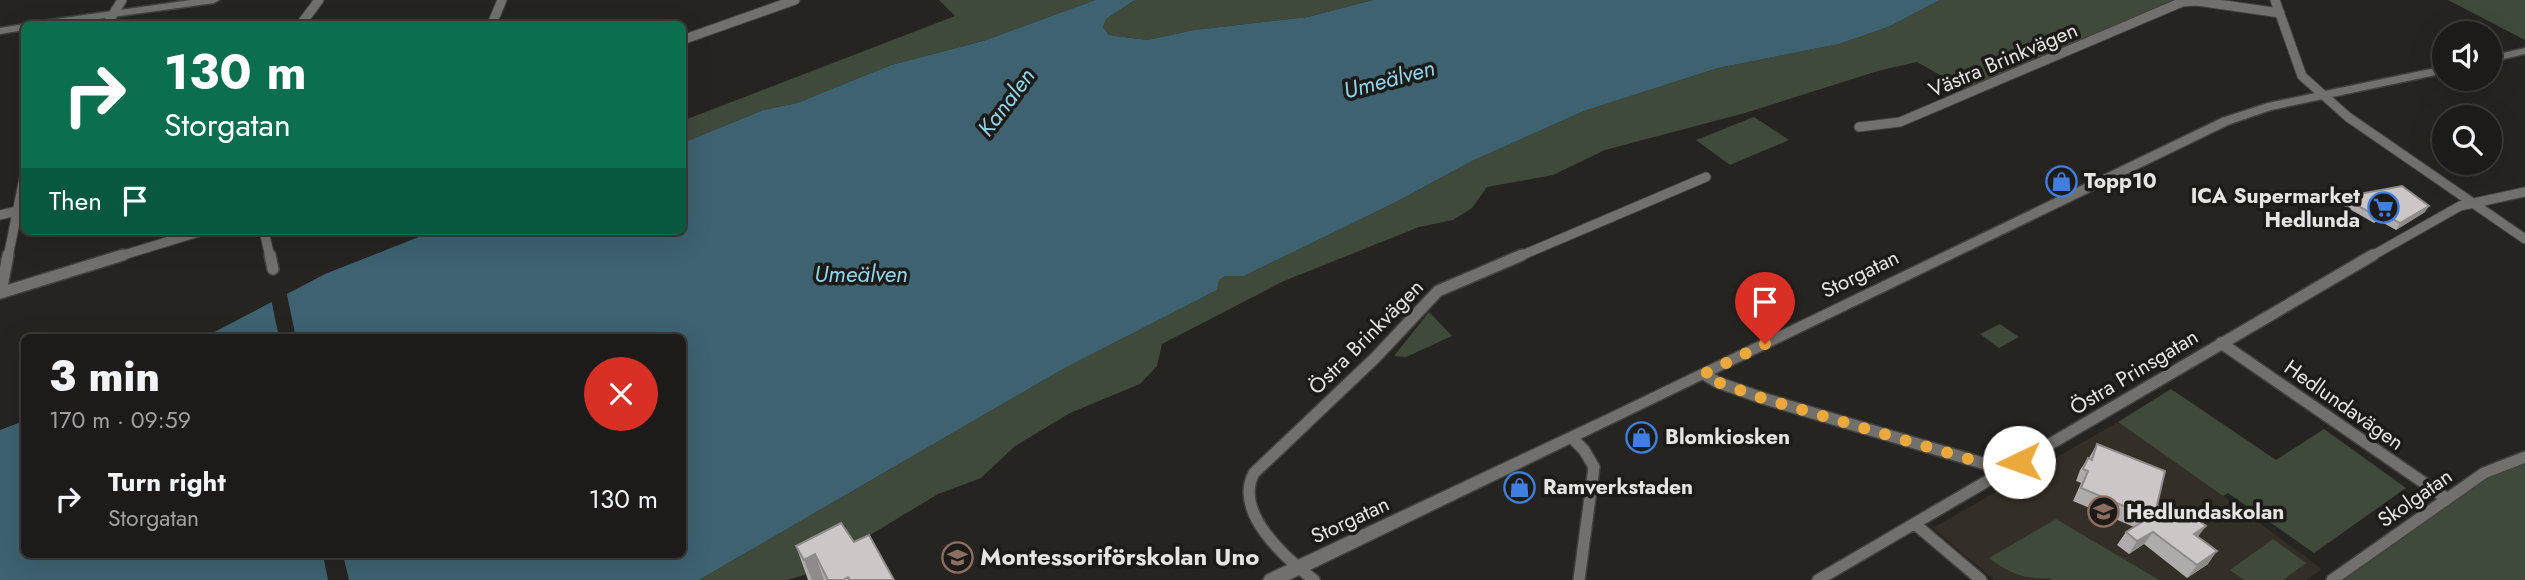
<!DOCTYPE html>
<html lang="en">
<head>
<meta charset="utf-8">
<style>
  :root { --surface:#1c1b19; --page:#292826; --text:#f1f3f6; --muted:#a0a1a2; --line:#3a3938 }
  body { margin:0; font-family:Jost,sans-serif; background:var(--page); color:var(--text); height:100vh; display:flex; flex-direction:column; font-size:26px; white-space:nowrap }
  * { box-sizing:border-box; margin:0 }
  p { font-size:23px; color:var(--muted) }
  .icon { flex:none; width:38px; height:38px; fill:none; stroke:currentColor; stroke-width:2; stroke-linecap:round; stroke-linejoin:round }
  .map { position:relative; flex:1; overflow:hidden }
  .details { position:absolute; left:21px; top:334px; width:665px; height:224px; display:flex; flex-direction:column; background:var(--surface); border-radius:10px; box-shadow:0 7px 28px #0002,0 0 0 2px var(--line) }
  .details>* { flex:none }
  .guide { position:absolute; left:21px; top:21px; width:665px; height:214px; border-radius:10px; box-shadow:0 7px 28px #0002,0 0 0 2px var(--line); background:#0b6e4f; color:#fff; overflow:hidden }
  .tools { position:absolute; left:2432px; top:21px; display:grid; gap:14px }
  .tools a { display:grid; place-items:center; width:70px; height:70px; border-radius:50%; background:var(--surface); box-shadow:0 7px 28px #0002,0 0 0 2px var(--line); font-size:35px }
  .pin { position:absolute; display:grid; place-items:center; width:60px; height:60px; color:#fff; margin:-72px -30px; border-radius:50% 50% 50% 0; rotate:-45deg; box-shadow:0 0 7px #0007 }
  .pin .icon { rotate:45deg }
  .me { position:absolute; width:77px; margin:-38px; rotate:267deg; stroke-linejoin:round; filter:drop-shadow(0 0 5px #0008) }
  .turn { display:flex; align-items:center; gap:24px; height:147px; padding:0 28px; font-size:32px }
  .turn .icon { width:91px; height:91px; stroke-width:2.5 }
  .turn b { display:block; font-size:49px; line-height:60px }
  .then { display:flex; align-items:center; height:66px; padding:0 28px; background:#0003; gap:14px; font-size:26px }
  .round { display:grid; place-items:center; flex:none; width:74px; height:74px; border-radius:37px; background:var(--page) }
  .headline { display:flex; align-items:center; justify-content:space-between; height:119px; padding:0 28px }
  h1 { font-size:42px; font-weight:800; line-height:52px }
  ul { padding:0; list-style:none }
  li { display:flex; align-items:center; gap:21px; height:91px; padding:0 28px }
  li div { flex:1 }
  li b { display:block; font-size:26px }
  li em { font-style:normal }
  .map>svg:first-child { display:block }
  .built { fill:#332f27 }
  .green { fill:#3f4a3b }
  .water { fill:#3e6270 }
  .pier { fill:#262421 }
  .lines { fill:none; stroke-linecap:round; stroke-linejoin:round }
  .minor-far1-casing { stroke:#42413f; stroke-width:11 }
  .minor-casing { stroke:#42413f; stroke-width:14 }
  .tertiary-casing { stroke:#42413f; stroke-width:3 }
  .minor-far1 { stroke:#72706d; stroke-width:9 }
  .minor { stroke:#72706d; stroke-width:11 }
  .tertiary { fill:#72706d; fill-rule:evenodd }
  .wall { fill:#afabaa }
  .shaded-wall { fill:#8f8b8b }
  .building { fill:#ccc7c6; stroke:#8f8b8b; stroke-width:2 }
  .route { stroke:#eca93b; stroke-width:12; stroke-dasharray:0 21.6 }
  .labels { text-anchor:middle; stroke-width:7; stroke-linejoin:round; paint-order:stroke }
  .street-label { font-size:21px; fill:#e5e4e2; stroke:#1c1b18 }
  .poi-label { font-size:21px; font-weight:bold; fill:#e5e4e2; stroke:#1c1b18; text-anchor:start }
  .water-label { font-size:23px; font-style:italic; fill:#90d3ed; stroke:#1c1b18 }
  .near-poi-label { font-size:24px; font-weight:bold; fill:#e5e4e2; stroke:#1c1b18; text-anchor:start }
</style>
</head>
<body>
<div class="map">
<svg width="2525" height="580" viewBox="0 0 2525 580">
  <rect width="100%" height="100%" fill="#262421"/>
  <path class="built" d="M2118,422L2223,496L2322,569L2306,580H1994L1933,528Z"/>
  <path class="green" d="M939,0H1095L983,41L891,65L797,103L763,110L683,143L682,121L955,16Z
    M1135,0H1373L1308,17L1194,30L1147,40L1109,35L1103,27L1106,19Z
    M1940,0H2173L1968,91L1917,62L1878,71L1745,113L1605,150L1553,175L1487,187L1472,208L1453,220L1419,227L1284,281L1162,344L1157,366L1140,384L1070,413L1015,446L981,478L938,494L804,575L787,580H699L1063,369L1217,290L1219,280L1226,276H1244L1396,202L1472,161L1584,111L1718,68L1839,44L1888,27Z
    M2448,0H2525V40Z
    M1754,117L1789,140L1730,165L1696,140Z
    M1429,312L1452,336L1406,357L1394,356Z
    M2000,324L2019,337L1999,348L1980,334Z
    M2171,389L2276,460L2324,429L2406,488L2314,553L2228,493L2223,496L2118,422Z
    M2525,457V580H2332L2446,498Z
    M2056,519L2159,580H2052L2049,578C2024,580 2007,572 1989,558Z
    M2273,539L2306,563L2283,580H2244L2230,570Z"/>
  <path class="water" d="M1095,0H1135L1106,19L1103,27L1109,35L1147,40L1194,30L1308,17L1373,0H1940L1888,27L1839,44L1718,68L1584,111L1472,161L1396,202L1244,276H1226L1219,280L1217,290L1063,369L699,580H0V430L24,421V555H682V338H203L325,274L434,231H682L683,143L763,110L797,103L891,65L983,41Z"/>
  <path class="pier" d="M286,290L296,338H279L271,298Z
    M323,555H343L349,580H328Z"/>
  <g class="lines">
    <defs>
      <path id="minor-far1" d="M2275,0L2302,76L2348,117L2525,239
        M107,24L122,0
        M301,24L319,0
        M492,24L502,0
        M682,40L795,0
        M1859,127L1900,122L2182,2L2197,1L2280,13
        M0,215L21,210
        M264,231L270,257
        M8,257L24,178
        M117,257L202,231
        M1518,257L1706,177
        M2370,257L2460,206L2525,192"/>
      <path id="minor" d="M270,255L273,269
        M1,292L8,255
        M0,293L123,255
        M2221,343L2446,498
        M1704,374L1717,382L1762,398L2006,470
        M1572,438L1584,450L1594,467L1579,580
        M1915,524L1981,580
        M1314,580C1285,558 1233,512 1254,473L1375,358L1438,291L1522,255
        M1818,580L2373,255
        M2332,580L2484,473L2525,457"/>
      <path id="tertiary" d="M191,0H219L214,3L62,24H36L42,21Z
        M24,24H27H24V30L0,34V28Z
        M2525,48V54L2490,62V56Z
        M2445,66V73L2271,110L2230,124L1289,580H1263L1266,575L1608,414L2222,118L2268,103Z"/>
    </defs>
    <use href="#minor-far1" class="minor-far1-casing"/>
    <use href="#minor" class="minor-casing"/>
    <use href="#tertiary" class="tertiary-casing"/>
    <use href="#minor-far1" class="minor-far1"/>
    <use href="#minor" class="minor"/>
    <use href="#tertiary" class="tertiary"/>
  </g>
  <path class="wall" d="M2343,197L2425,212L2396,230L2378,220L2374,223L2339,203Z
    M2097,444L2157,505L2198,537L2208,564L2187,578L2144,544L2129,554L2117,545L2126,532L2134,527L2073,501L2081,483L2076,481L2080,470L2088,458H2089Z
    M854,542L894,580H808L796,546Z"/>
  <path class="shaded-wall" d="M2429,206L2425,212L2396,230L2400,223Z
    M2206,526L2197,538L2194,534Z
    M2153,532L2144,544L2129,554L2137,541Z
    M2217,551L2208,564L2187,578L2197,565Z
    M815,554L824,580H812L804,560Z"/>
  <path class="building" d="M2402,186L2429,206L2400,223L2382,213L2378,217L2343,197Z
    M2097,444L2165,471L2157,505L2170,515L2182,508L2206,526L2194,534L2217,551L2197,565L2153,532L2137,541L2126,532L2150,517L2081,488L2088,471L2083,469L2088,458L2092,460Z
    M841,523L854,542L869,535L894,580H850L848,577L843,580H828L815,554L804,560L796,546Z"/>
  <g class="lines">
    <path class="route" d="M1765,344L1704,374L1717,382L1762,398L2006,470L2019,462"/>
  </g>
  <defs>
    <symbol id="shop-ring" viewBox="-11 -11 22 22"><circle r="9.5" fill="#1c1b18" stroke="#3f7fe0" stroke-width="1.5"/><path d="M-5-2.5h2.3a2.7 3.5 0 0 1 5.4 0H5L5.5 6h-11ZM-1.5-2.5h3a1.5 2.3 0 0 0-3 0Z" fill="#3f7fe0"/></symbol>
    <symbol id="supermarket-ring" viewBox="-11 -11 22 22"><circle r="9.5" fill="#1c1b18" stroke="#3f7fe0" stroke-width="1.5"/><path d="M-6-5.5h2.5l.6 2H6L4.5 2H-2.5L-4.4-4H-6ZM-1.5 3.2a1.3 1.3 0 1 0 .1 0ZM3 3.2a1.3 1.3 0 1 0 .1 0Z" fill="#3f7fe0"/></symbol>
    <symbol id="school-ring" viewBox="-11 -11 22 22"><circle r="9.5" fill="#1c1b18" stroke="#8d6e63" stroke-width="1.5"/><path d="M0-5L7-2L0 1L-7-2ZM-4 1L0 2.5L4 1V4Q0 6-4 4Z" fill="#8d6e63"/></symbol>
  </defs>
  <g fill-rule="evenodd">
    <use href="#shop-ring" x="2044" y="164" width="35" height="35"/>
    <use href="#supermarket-ring" x="2366" y="190" width="35" height="35"/>
    <use href="#shop-ring" x="1624" y="420" width="35" height="35"/>
    <use href="#shop-ring" x="1502" y="470" width="35" height="35"/>
    <use href="#school-ring" x="2086" y="494" width="35" height="35"/>
    <use href="#school-ring" x="940" y="540" width="35" height="35"/>
  </g>
  <g class="labels">
    <g class="street-label">
      <text transform="translate(2003 60) rotate(-23)" y="7">Västra Brinkvägen</text>
      <text transform="translate(1860 274) rotate(-26)" y="7">Storgatan</text>
      <text transform="translate(1366 337) rotate(-45)" y="7">Östra Brinkvägen</text>
      <text transform="translate(2134 372) rotate(-31)" y="7">Östra Prinsgatan</text>
      <text transform="translate(2344 405) rotate(35)" y="7">Hedlundavägen</text>
      <text transform="translate(2415 498) rotate(-35)" y="7">Skolgatan</text>
      <text transform="translate(1350 520) rotate(-25)" y="7">Storgatan</text>
    </g>
    <g class="poi-label">
      <text x="2084" y="188">Topp10</text>
      <text x="2360" y="203" text-anchor="end">ICA Supermarket<tspan x="2360" dy="24">Hedlunda</tspan></text>
      <text x="1665" y="444">Blomkiosken</text>
      <text x="1543" y="494">Ramverkstaden</text>
      <text x="2126" y="519">Hedlundaskolan</text>
    </g>
    <g class="water-label">
      <text transform="translate(1389 79) rotate(-15)" y="8">Umeälven</text>
      <text transform="translate(1006 102) rotate(-53)" y="8">Kanalen</text>
      <text x="861" y="282">Umeälven</text>
    </g>
    <g class="near-poi-label">
      <text x="980" y="565">Montessoriförskolan Uno</text>
    </g>
  </g>
</svg>
<div class="tools">
<a><svg class="icon" aria-label="sound" viewBox="0 0 24 24"><path d="M4 9h4l5-4v14l-5-4H4zM17 9q2 3 0 6"/></svg></a>
<a><svg class="icon" aria-label="search" viewBox="0 0 24 24"><circle cx="10" cy="10" r="6"/><path d="M15 15l6 6"/></svg></a>
</div>
<div class="pin" style="left:1765px;top:344px;background:#d93025"><svg class="icon" aria-label="arrive" viewBox="0 0 24 24"><path d="M6 21V4h12l-3 4 3 4H6"/></svg></div>
<svg class="me" style="left:2019px;top:462px" viewBox="-20 -20 40 40"><circle r="19" fill="#fff"/><path d="M0-13L10 11 0 6-10 11z" fill="#eca93b"/></svg>
<div class="guide">
<div class="turn"><svg class="icon" aria-label="right" viewBox="0 0 24 24"><path d="M7 20v-9h11M14 6l5 5-5 5"/></svg><div><b>130 m</b>Storgatan</div></div>
<div class="then">Then<svg class="icon" aria-label="arrive" viewBox="0 0 24 24"><path d="M6 21V4h12l-3 4 3 4H6"/></svg></div>
</div>
<section class="details">
<div class="headline"><div><h1>3 min</h1><p>170 m · 09:59</p></div><a class="round" style="background:#d93025;color:#fff"><svg class="icon" aria-label="close" viewBox="0 0 24 24"><path d="M6 6l12 12M18 6L6 18"/></svg></a></div>
<ul>
<li><svg class="icon" aria-label="right" viewBox="0 0 24 24"><path d="M7 20v-9h11M14 6l5 5-5 5"/></svg><div><b>Turn right</b><p>Storgatan</p></div><em>130 m</em></li>
</ul>
</section>
</div>
</body>
</html>
